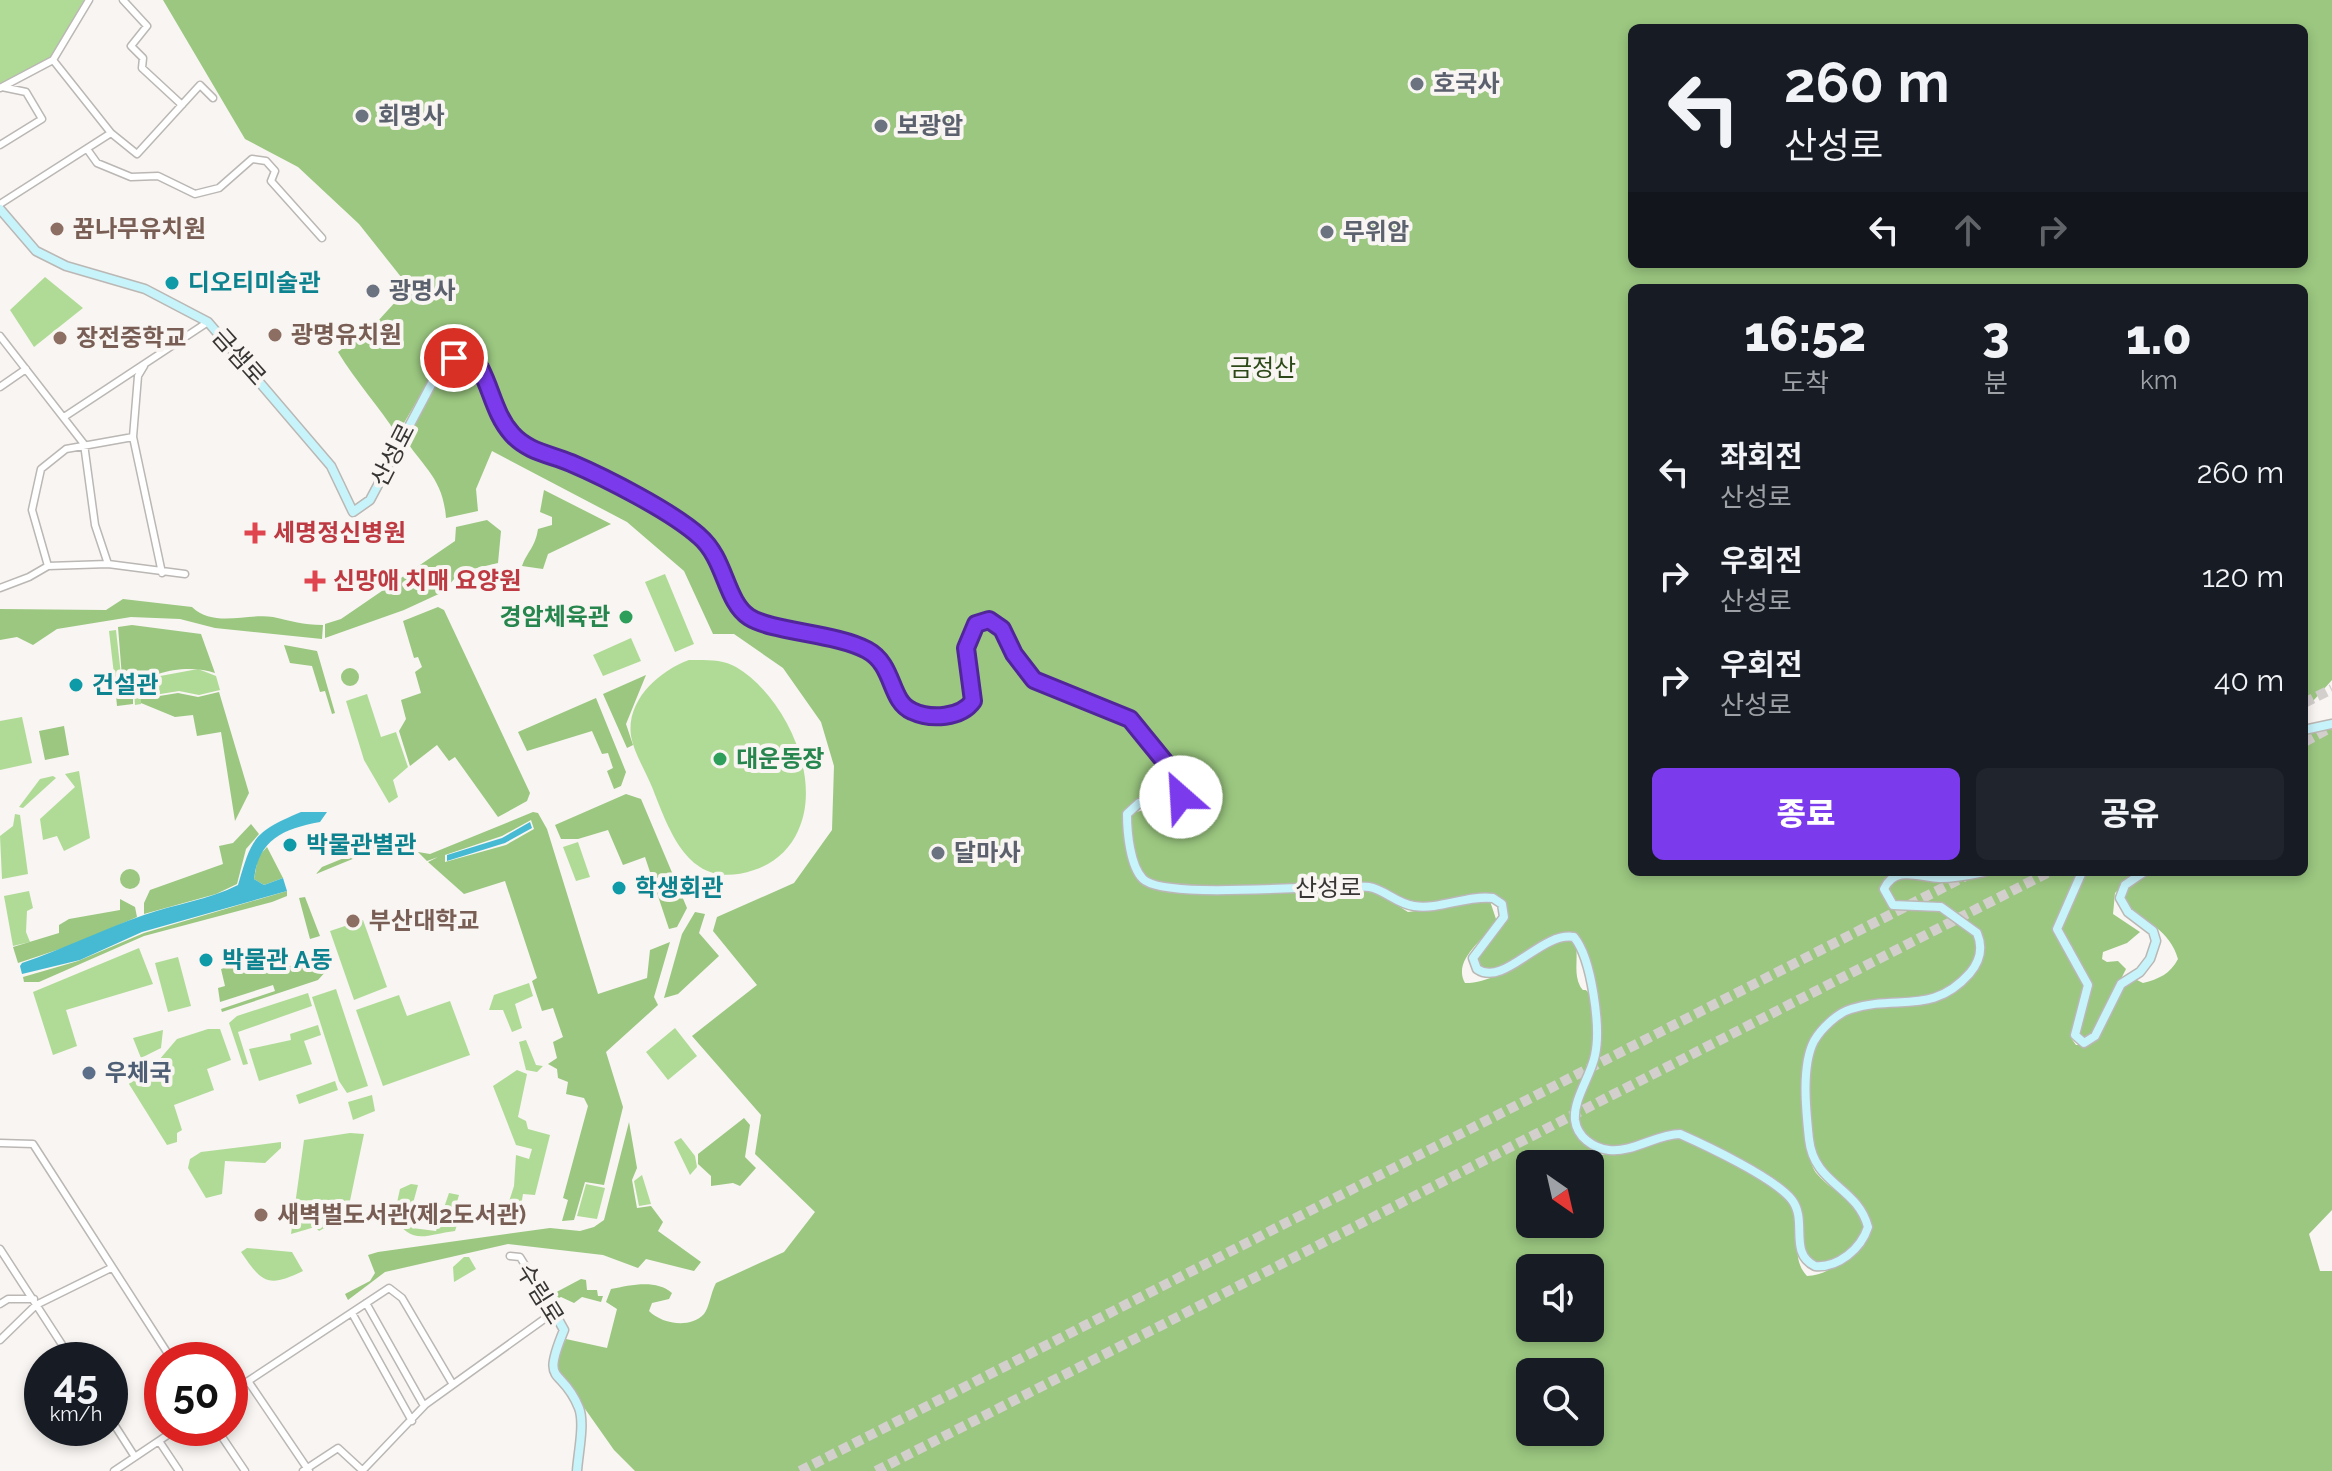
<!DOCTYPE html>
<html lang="ko">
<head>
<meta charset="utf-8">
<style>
  :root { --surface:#171b24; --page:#20242c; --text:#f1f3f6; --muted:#9ea1a6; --accent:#7c3aed }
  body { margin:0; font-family:Raleway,"Noto Sans KR",sans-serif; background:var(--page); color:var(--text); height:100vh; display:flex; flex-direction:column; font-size:30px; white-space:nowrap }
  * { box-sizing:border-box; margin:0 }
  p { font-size:26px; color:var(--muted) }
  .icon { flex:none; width:44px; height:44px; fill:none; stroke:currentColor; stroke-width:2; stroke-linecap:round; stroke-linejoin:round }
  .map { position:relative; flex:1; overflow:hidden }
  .drawer { position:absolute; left:1628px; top:284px; width:680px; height:592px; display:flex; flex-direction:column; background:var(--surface); border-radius:12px; box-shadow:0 4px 12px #0003 }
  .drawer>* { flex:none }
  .banner { position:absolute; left:1628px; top:24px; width:680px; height:244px; border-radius:12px; box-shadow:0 4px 12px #0003; background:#171b24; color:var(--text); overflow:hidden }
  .needle { width:52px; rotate:146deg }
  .tools { position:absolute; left:1516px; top:1150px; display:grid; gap:16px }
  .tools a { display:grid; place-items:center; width:88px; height:88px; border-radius:12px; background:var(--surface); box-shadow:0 4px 12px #0003; font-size:40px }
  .speed { position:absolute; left:24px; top:1342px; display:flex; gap:16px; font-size:40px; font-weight:700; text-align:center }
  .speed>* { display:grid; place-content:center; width:104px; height:104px; border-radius:50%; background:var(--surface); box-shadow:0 4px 12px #0003; line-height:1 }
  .speed small { font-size:20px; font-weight:400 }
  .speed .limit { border:12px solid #d22; background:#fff; color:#111 }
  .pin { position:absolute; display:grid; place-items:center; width:68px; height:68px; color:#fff; margin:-34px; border:4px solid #fff; border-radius:50%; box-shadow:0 2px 8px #0007 }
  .me { position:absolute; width:88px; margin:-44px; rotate:334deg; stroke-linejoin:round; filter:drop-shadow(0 0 6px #0008) }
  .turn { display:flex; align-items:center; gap:28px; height:168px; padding:0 24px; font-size:36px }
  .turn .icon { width:104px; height:104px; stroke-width:2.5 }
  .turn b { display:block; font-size:56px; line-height:68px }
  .lanes { display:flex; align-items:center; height:76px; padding:0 24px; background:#0003; justify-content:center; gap:40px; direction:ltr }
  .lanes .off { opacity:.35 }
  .eta { display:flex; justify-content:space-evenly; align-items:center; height:136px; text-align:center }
  .eta b { font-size:48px; font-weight:800; line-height:56px }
  .action { display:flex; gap:16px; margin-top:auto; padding:16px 24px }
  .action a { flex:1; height:92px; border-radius:12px; background:var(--accent); color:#fff; font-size:32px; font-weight:800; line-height:92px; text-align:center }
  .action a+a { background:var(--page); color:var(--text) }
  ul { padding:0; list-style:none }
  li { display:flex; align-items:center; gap:24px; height:104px; padding:0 24px }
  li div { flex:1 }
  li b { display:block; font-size:30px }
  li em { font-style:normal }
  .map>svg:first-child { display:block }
  .green { fill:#b0db96 }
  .forest { fill:#9bc780; fill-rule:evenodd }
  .water { fill:#47bad3 }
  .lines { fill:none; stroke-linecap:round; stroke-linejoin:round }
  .highway-tunnel { stroke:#d2cfcc; stroke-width:10; stroke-dasharray:10 5; stroke-linecap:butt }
  .street-casing { stroke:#bab7b4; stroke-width:9 }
  .secondary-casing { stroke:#bab7b4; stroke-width:11 }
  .street { stroke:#fff; stroke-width:6 }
  .secondary { stroke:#c7f3fa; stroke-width:8 }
  .route-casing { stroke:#51269a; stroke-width:20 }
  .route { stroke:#7c3aed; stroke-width:14 }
  .worship-dot { fill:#6b7280; stroke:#f8f5f2; stroke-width:3 }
  .education-dot { fill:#8d6e63; stroke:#f8f5f2; stroke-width:3 }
  .culture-dot { fill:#0f9aa8; stroke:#f8f5f2; stroke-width:3 }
  .health-dot { fill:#e0444e; stroke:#f8f5f2; stroke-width:3 }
  .leisure-dot { fill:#2e9e5b; stroke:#f8f5f2; stroke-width:3 }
  .service-dot { fill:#5c6f8a; stroke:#f8f5f2; stroke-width:3 }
  .labels { text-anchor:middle; stroke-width:8; stroke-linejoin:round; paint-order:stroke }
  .worship-label { font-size:24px; font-weight:bold; fill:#5b616d; stroke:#f8f5f2; text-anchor:start }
  .education-label { font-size:24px; font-weight:bold; fill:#785e54; stroke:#f8f5f2; text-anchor:start }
  .culture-label { font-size:24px; font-weight:bold; fill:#0d838f; stroke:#f8f5f2; text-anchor:start }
  .street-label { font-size:24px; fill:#383635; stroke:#f8f5f2 }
  .park-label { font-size:24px; fill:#2b4816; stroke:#f8f5f2 }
  .health-label { font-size:24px; font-weight:bold; fill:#be3a42; stroke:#f8f5f2; text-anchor:start }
  .leisure-label { font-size:24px; font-weight:bold; fill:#27864d; stroke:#f8f5f2; text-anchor:end }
  .service-label { font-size:24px; font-weight:bold; fill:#4e5e75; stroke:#f8f5f2; text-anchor:start }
</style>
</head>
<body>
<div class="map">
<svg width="2332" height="1471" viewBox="0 0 2332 1471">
  <rect width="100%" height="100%" fill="#f8f5f2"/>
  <path class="green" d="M0,0H84L51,57L0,84Z
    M45,277L83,308L34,347L10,310Z
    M665,574L694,644L675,652L645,582Z
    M116,630L121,675L115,683L109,631Z
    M631,638L641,661L603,676L593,655Z
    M689,660C704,660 723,659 736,667C785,696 823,778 798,831C790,849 774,864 754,870C690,892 671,835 652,787C646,772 634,753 631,736C626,700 659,671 689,660Z
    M198,669L216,676L220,690L199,695L179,691L142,697L141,704L135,705L134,691L144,679Z
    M367,694L381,737L396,732L408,767L393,780L398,797L389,803L364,760L346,701Z
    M22,717L32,763L0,770V721Z
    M79,771L90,838L64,851L57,836L43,840L40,819L75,787L65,774Z
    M53,776L56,778L23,808L19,807L40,779Z
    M15,814L20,815L28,874L2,879L0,836L13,826Z
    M578,842L590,877L576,881L563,847Z
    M29,891L33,908L27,911L26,932L30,942L13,946L4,896Z
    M363,920L387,987L354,1000L330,931Z
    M139,948L153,984L66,1010L77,1046L53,1055L33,992Z
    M178,957L191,1006L168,1012L155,963Z
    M529,983L533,996L515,1004L522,1028L512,1032L503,1010H489L494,995Z
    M336,989L368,1086L347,1093L339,1081L312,997Z
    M308,993L312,1006L238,1032L248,1064L243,1065L229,1023L237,1016Z
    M399,995L407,1016L450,1001L470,1055L383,1086L356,1010Z
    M318,1025L321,1035L304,1041L312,1064L259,1081L249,1049L291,1040L290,1034Z
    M675,1028L697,1056L668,1080L646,1052Z
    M208,1029H220L231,1060L207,1069L214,1090L174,1105L182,1130L177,1133V1142L167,1145L129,1084L133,1076L159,1060L177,1039Z
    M163,1030L161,1048L141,1058L133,1038Z
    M526,1040L536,1065L543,1066L537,1072L526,1070L519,1042Z
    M517,1070L527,1074L518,1117L526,1121L528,1129L550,1135L535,1195L523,1194L520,1212L506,1211L514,1186L516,1155L529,1159L532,1149L516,1145L493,1086Z
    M335,1081L338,1090L299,1104L296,1095Z
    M372,1095L375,1111L353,1120L348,1102Z
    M350,1133L364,1134L347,1215L319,1231L315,1227L291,1234L304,1140Z
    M681,1138L695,1156L697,1167L690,1175L674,1142Z
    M281,1142V1148L265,1163L225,1161L222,1194L206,1198L188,1168L190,1159L201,1152Z
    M642,1175L651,1204L639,1206L634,1181Z
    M411,1184L418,1185L409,1218L414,1220L412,1228L436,1231L449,1193L459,1195L451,1222L457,1225L455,1231C425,1235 411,1246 394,1216L400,1189Z
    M586,1184L605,1188L597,1219L577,1216Z
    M247,1248L292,1252L303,1271C268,1288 262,1283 241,1252Z
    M464,1257H469L476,1269L454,1282L453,1267Z"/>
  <path class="forest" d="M163,0H2332V680L2304,711V288H1632V872H1899L1881,892L1894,908H1936L1977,935L1979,951L1973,967L1953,988L1931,997L1848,1008L1810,1043C1809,1074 1798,1150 1817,1174C1837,1197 1855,1195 1867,1228C1854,1251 1841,1258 1816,1264C1797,1251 1805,1221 1794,1199L1677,1130L1614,1148L1586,1138L1576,1118L1597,1056L1588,956L1573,932C1545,940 1502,982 1476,964V957L1507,915L1494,895L1414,905L1373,886H1168L1150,881L1139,866L1132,836V813L1182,801L1185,791L1130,717L1034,678L1017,657L1002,626L988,617L968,633L972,699L956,714L912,710L901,700L886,661L866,647L751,616L740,604L719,553L659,508L529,446L501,416L482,365L459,355L439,363L397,435C379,406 356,382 338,352L377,322L409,287L359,224L298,167L245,139ZM1632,28H2304V264H1632Z
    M457,360L478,369L512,437L574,466L693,533L715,554L749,619L863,650L883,662L911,713L957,718L975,703L967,646L979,622L989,621L1000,628L1030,679L1127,720L1178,781V798L1138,801L1127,810L1136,870L1147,886L1180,893L1371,889L1408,912L1490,901L1497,922C1484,939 1452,960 1465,983C1507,983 1533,940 1573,938C1581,953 1572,970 1580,986C1585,995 1584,985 1589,994C1611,1030 1583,1085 1572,1120L1580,1137L1602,1155L1679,1136C1709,1157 1772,1174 1791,1205C1805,1227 1788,1256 1807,1276C1823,1276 1838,1265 1850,1255C1903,1212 1838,1202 1820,1169C1805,1142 1808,1098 1810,1067C1814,961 1993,1052 1980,933L1951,910L1897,904L1891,900L1887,883L1904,875L2080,872L2054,929L2086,984L2071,1038L2076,1045L2089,1044L2122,986L2133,978L2143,983C2159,979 2170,974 2178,959C2170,930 2145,922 2125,903L2126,890L2149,872H2304V732L2332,726V1210L2309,1234L2320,1271H2332V1471H635L614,1450L559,1372L557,1360L566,1339L607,1348L617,1309L606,1302L611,1289C631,1285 656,1279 672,1293L669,1299L652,1303L649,1311C662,1324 690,1329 704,1314C709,1308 711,1292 716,1283L784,1252L815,1212L755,1154L761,1115L692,1036L757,985L713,931L717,917L794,883L832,830L834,766L821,722L783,668L734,634H713L684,571L627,522L492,451L476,489L478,511L446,518C443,477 422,467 404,437L444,365ZM1530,1164H1590V1224H1530ZM1530,1268H1590V1328H1530ZM1530,1372H1590V1432H1530Z
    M544,490L611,524L548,554L543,569L522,566C528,550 535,548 538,529L552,525V517L540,512Z
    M487,520L501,531L498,563L460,572L443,592L404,610L325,638V624L341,619L455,541L456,527Z
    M123,599L192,607C214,628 247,613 273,617C292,621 302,625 323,625L322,639L215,628L180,619L131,617L57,629L33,645L17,637L0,640V609L106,610Z
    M438,607L444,610L530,793L527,801L498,817L455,757L449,761L437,745L410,766L399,731L406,719L401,700L421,693L415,672L422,667L418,657L414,658L403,621Z
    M132,625L201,634L215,673C190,664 150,670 133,690V704L117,706L115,685L122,677L118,627Z
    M284,645L317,651L335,713L332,714L325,691L320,692L312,666L290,663Z
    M341 677a9 9 0 1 1 18 0a9 9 0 1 1-18 0Z
    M646,675L626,724L633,745L627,748L603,694Z
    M219,692L249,793L235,821L221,732L197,736L193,715L175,717L141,703V699L178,693L198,697Z
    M596,698L626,772L621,786L614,789L607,771L613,768L608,753L602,754L592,731L527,751L518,732Z
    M64,726L69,755L45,760L39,731Z
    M626,794L641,799L687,908L677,927L669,929L645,857L623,865L608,830L578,839H561L555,825Z
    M533,812L538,813L547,829L598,994L647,978L650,950L670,942L654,997L658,1005L606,1052L623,1107L604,1185L585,1182L574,1220L562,1221L568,1200L563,1198L588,1106L584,1098L566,1094L568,1082L558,1078L557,1069L548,1064L557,1058L553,1042L563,1037L553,1008L542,1011L532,981L537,978L505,881L464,894L428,862L438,857L427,861L418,852L430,854ZM531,820L534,829L506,845L445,862V855L502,836Z
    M251,824L259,834L246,849L237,884L216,894L144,914V903L150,890L223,864L219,846L233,843Z
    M393,838L394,842L316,874L322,867Z
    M267,847L283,878L264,885L254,879L258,857Z
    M120 879a10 10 0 1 1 20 0a10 10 0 1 1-20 0Z
    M2084,872H2137L2115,893L2113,914L2140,932L2127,943L2103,952L2102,959L2107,962L2118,961L2126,969L2093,1035L2081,1039L2079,1033L2090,985L2058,930Z
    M287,891V896L272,902L144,936L39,982H24L23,977L78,961L144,933Z
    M305,897L320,936L310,939L299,898Z
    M120,899L135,907L137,917L72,945L18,963L13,947L59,933V925L69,919L120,910Z
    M695,912L705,914L699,933L719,956L678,994L664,998L682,934Z
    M263,957L268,972L323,957L327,970L318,980L222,1012L221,1009L275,991L273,985L220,1002L218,988L225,986L221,969Z
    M744,1118L750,1125L745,1157L756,1168L740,1186L733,1183L711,1186V1176L698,1164V1154Z
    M629,1122L637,1168L632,1180L637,1208L651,1206L663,1222L658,1231L701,1262L694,1271L646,1259L638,1268L603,1255L508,1244L385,1272L348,1300L345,1294L370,1281L375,1273L368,1255L378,1252L550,1228L580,1231L594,1227L604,1220Z
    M581,1279L586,1280L587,1290H597L598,1296H603L601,1302L582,1297L574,1303L561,1297L552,1301L549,1296Z"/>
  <path class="water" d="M301,812H327L320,822C283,829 259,839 254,879L264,885L283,878L287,891L142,932L80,960L22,974L20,966L22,963C64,949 103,929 144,915C175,904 208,900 238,885C252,837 254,832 301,812Z
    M530,822L532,828L505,843L447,861V855L502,838Z"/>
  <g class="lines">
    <path class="highway-tunnel" d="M2304,703L2332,689
      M2304,742L2332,727
      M800,1471L1964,877
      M876,1471L2049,872"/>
    <defs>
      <path id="street" d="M123,0L147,26L131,46L143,58L142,68L182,105
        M53,60L111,133L137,154L200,85L213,98
        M0,88L53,60L89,0
        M0,145L42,119L26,92L2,87
        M87,149L97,163L131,177L158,176L195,194L219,188L252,159L266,161L275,171L271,181L322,238
        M0,204L111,133
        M0,336L84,444L95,525L108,564L185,574
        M0,387L26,369
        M64,417L208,322
        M133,437L138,376L144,366
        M108,564L48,566L32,510L41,469L66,449L133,437L162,573
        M0,588L29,577L48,566
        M0,1143L33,1144L172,1360
        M0,1249L72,1360
        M366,1303L424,1406
        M0,1304L8,1299H34
        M352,1313L412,1421
        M0,1340L36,1305L111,1268
        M248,1381L309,1471
        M230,1393L389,1288L402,1298L452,1383
        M110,1418L135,1457
        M216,1428L245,1471
        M159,1441L179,1471
        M363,1470L426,1404L554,1312L520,1257L510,1256
        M114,1471L178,1428
        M303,1471L338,1448L363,1471"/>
      <path id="secondary" d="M0,209L36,251L66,266L145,289L208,322L331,466L353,512L370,500L441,366L459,358L480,368L500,417L518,440L530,449L573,464L696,533L717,555L738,604L750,617C791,635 840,631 878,657C896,670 890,705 914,712C931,717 960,720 971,704C984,685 951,655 977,622L991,620L1002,629L1014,654L1034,680L1130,719L1178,778L1182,795L1177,802L1139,803L1127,814C1127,832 1130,866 1143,879C1165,901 1329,883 1369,887C1384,889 1397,904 1414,906C1440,910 1466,895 1493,898L1502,904L1504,917L1473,958L1477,969C1504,988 1541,931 1574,937C1592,959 1601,1028 1595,1055C1591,1076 1573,1099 1575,1120C1577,1137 1593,1148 1609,1150C1632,1153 1657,1134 1680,1134C1707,1146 1775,1178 1792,1200C1808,1221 1788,1253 1815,1266C1838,1268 1861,1249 1868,1227C1857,1186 1814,1185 1809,1139C1806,1111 1801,1066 1814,1041C1821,1029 1837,1013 1851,1009C1898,994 1932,1016 1970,973C1980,961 1983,947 1977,933L1941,907L1893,905L1884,889C1895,864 1921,878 1940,878C1955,878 1970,875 1984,872
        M2304,730L2332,724
        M2082,872L2057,929L2088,985L2075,1035L2084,1043L2095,1036L2121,984L2140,972L2150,959L2156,941L2153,931L2128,912L2120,898L2125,885L2144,872
        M554,1312L564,1330C540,1388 562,1365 579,1408C585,1423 578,1454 577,1471"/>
    </defs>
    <use href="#street" class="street-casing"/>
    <use href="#secondary" class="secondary-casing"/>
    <use href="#street" class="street"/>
    <use href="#secondary" class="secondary"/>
  </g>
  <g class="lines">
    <defs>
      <path id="route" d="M454,358L480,368C492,391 495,415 512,434C528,452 550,454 571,463C606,478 671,511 699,536C726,559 725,601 749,617C772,632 836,633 867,650C895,665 889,701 912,711C931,720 961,718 973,701L966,648L976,624L989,620L1002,629L1014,654L1034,680L1130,719L1178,778L1181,797"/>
    </defs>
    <use href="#route" class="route-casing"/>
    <use href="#route" class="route"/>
  </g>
  <g class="worship-dot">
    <circle cx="1417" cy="84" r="8"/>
    <circle cx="362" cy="116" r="8"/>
    <circle cx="881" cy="126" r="8"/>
    <circle cx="1327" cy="232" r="8"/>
    <circle cx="373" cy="291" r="8"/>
    <circle cx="938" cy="853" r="8"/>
  </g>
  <g class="education-dot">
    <circle cx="57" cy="229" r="8"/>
    <circle cx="275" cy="335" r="8"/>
    <circle cx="60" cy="338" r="8"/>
    <circle cx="353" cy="921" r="8"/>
    <circle cx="261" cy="1215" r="8"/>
  </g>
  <g class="culture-dot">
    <circle cx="172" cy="283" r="8"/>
    <circle cx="76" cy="685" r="8"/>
    <circle cx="290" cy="845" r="8"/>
    <circle cx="619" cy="888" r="8"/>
    <circle cx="206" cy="960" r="8"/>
  </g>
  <g class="health-dot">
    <path d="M251 521h8v8h8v8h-8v8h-8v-8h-8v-8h8z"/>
    <path d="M311 569h8v8h8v8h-8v8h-8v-8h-8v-8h8z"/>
  </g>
  <g class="leisure-dot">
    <circle cx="626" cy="617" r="8"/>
    <circle cx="720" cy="759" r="8"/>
  </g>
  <circle class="service-dot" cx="89" cy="1073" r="8"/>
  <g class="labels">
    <g class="worship-label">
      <text x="1433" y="92">호국사</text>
      <text x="378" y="124">회명사</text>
      <text x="897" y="134">보광암</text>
      <text x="1343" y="240">무위암</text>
      <text x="389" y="299">광명사</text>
      <text x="954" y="861">달마사</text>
    </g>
    <g class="education-label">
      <text x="73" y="237">꿈나무유치원</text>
      <text x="291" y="343">광명유치원</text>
      <text x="76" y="346">장전중학교</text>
      <text x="369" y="929">부산대학교</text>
      <text x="277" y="1223">새벽벌도서관(제2도서관)</text>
    </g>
    <g class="culture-label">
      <text x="188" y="291">디오티미술관</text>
      <text x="92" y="693">건설관</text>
      <text x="306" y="853">박물관별관</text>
      <text x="635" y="896">학생회관</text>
      <text x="222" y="968">박물관 A동</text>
    </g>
    <g class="street-label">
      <text transform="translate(239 357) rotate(48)" y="8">금샘로</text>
      <text transform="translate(393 455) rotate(-63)" y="8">산성로</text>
      <text x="1328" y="896">산성로</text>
      <text transform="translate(540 1294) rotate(58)" y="8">수림로</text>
    </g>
    <g class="park-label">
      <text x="1263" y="376">금정산</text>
    </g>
    <g class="health-label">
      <text x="273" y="541">세명정신병원</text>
      <text x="333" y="589">신망애 치매 요양원</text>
    </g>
    <g class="leisure-label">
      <text x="610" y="625">경암체육관</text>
      <text x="736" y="767" text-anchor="start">대운동장</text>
    </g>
    <g class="service-label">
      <text x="105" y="1081">우체국</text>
    </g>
  </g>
</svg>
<div class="tools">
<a><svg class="needle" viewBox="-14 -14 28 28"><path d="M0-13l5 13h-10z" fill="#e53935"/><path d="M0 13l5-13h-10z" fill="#9ea1a6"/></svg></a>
<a><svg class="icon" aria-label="sound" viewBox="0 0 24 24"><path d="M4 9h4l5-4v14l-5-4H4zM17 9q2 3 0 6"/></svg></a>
<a><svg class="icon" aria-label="search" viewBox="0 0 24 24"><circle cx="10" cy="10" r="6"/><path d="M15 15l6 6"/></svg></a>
</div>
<div class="speed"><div>45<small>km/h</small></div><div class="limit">50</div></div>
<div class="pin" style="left:454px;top:358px;background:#d93025"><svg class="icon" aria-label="arrive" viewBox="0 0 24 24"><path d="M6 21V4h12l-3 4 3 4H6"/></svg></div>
<svg class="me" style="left:1181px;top:797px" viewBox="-20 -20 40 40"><circle r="19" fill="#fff"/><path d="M0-13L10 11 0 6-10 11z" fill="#7c3aed"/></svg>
<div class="banner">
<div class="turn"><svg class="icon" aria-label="left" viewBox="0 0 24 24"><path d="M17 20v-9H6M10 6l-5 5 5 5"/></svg><div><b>260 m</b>산성로</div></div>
<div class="lanes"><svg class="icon" aria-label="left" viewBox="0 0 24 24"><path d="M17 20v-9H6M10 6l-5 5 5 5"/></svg><svg class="icon off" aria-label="ahead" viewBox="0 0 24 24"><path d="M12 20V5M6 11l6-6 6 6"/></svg><svg class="icon off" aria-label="right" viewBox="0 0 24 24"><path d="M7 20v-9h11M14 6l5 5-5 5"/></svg></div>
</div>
<section class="drawer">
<div class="eta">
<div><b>16:52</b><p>도착</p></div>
<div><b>3</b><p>분</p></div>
<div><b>1.0</b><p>km</p></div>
</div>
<ul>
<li><svg class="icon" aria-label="left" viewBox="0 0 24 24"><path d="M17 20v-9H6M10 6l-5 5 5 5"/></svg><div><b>좌회전</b><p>산성로</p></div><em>260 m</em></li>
<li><svg class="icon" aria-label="right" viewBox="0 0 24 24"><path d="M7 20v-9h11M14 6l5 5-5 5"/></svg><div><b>우회전</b><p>산성로</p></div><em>120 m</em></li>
<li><svg class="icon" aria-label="right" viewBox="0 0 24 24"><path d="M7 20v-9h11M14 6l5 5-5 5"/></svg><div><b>우회전</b><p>산성로</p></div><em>40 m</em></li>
</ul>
<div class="action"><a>종료</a><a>공유</a></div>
</section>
</div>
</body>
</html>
